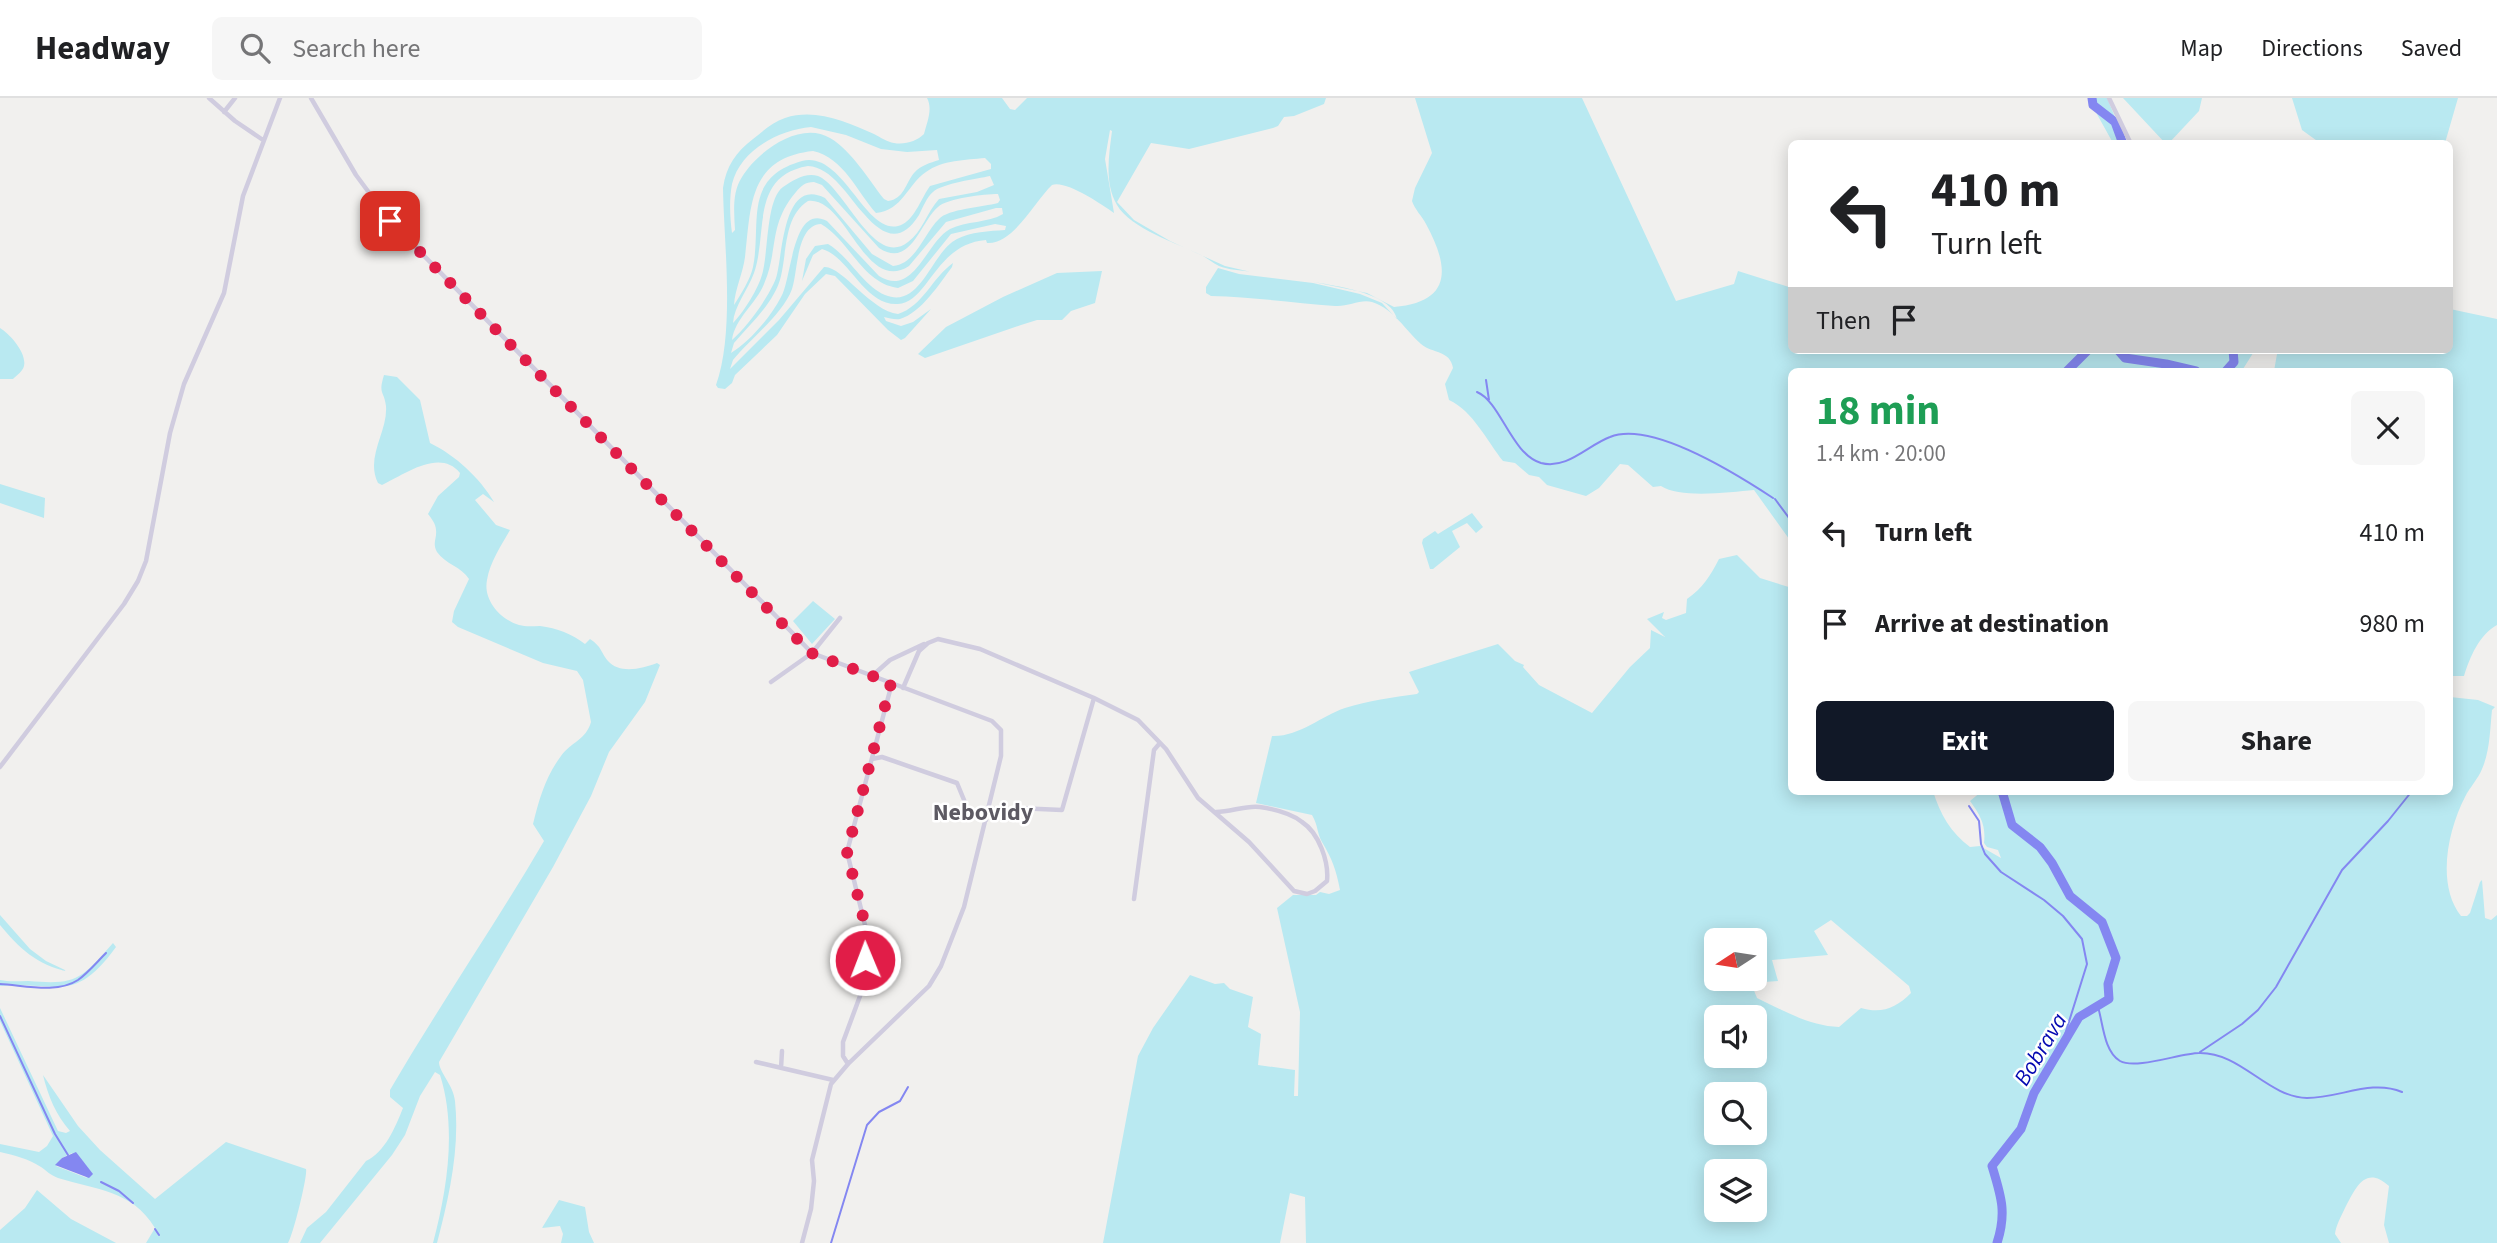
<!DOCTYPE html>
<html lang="en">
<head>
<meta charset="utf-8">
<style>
  :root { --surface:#fff; --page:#f6f6f6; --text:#202124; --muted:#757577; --line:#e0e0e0; --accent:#111827 }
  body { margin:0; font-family:"Source Sans 3",sans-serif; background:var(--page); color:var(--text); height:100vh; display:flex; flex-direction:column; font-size:26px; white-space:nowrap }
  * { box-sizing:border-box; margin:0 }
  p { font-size:23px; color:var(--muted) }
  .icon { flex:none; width:38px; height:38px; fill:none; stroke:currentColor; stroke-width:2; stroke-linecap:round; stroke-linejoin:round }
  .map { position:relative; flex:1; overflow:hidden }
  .drawer { position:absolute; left:1788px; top:270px; width:665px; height:427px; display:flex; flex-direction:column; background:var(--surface); border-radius:10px; box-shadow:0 4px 18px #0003 }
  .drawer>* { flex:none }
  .hud { position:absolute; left:1788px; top:42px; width:665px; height:214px; border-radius:10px; box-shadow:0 4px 18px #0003; background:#fff; color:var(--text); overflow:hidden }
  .needle { width:46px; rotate:258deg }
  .controls { position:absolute; left:1704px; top:830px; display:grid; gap:14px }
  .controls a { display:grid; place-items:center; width:63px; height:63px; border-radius:10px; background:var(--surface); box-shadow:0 4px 18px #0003; font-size:35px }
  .pin { position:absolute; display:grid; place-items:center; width:60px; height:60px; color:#fff; margin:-30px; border-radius:14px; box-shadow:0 4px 10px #0006 }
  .me { position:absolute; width:77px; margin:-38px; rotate:359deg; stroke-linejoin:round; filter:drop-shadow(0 0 5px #0008) }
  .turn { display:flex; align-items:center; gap:24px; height:147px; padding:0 28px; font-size:32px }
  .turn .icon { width:91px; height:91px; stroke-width:2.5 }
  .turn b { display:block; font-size:49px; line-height:60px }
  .then { display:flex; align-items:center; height:66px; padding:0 28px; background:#0003; gap:14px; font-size:26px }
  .round { display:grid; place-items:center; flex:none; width:74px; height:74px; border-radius:10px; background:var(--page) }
  .overview { display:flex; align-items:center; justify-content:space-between; height:119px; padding:0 28px }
  h1 { font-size:42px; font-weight:700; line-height:52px; color:#1e9e55 }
  .button { display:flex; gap:14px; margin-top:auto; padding:14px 28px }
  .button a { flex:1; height:80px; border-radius:10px; background:var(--accent); color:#fff; font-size:28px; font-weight:700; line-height:80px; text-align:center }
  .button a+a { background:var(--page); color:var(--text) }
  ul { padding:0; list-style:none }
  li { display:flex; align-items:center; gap:21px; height:91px; padding:0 28px }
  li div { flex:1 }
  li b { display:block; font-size:26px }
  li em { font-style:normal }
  header { display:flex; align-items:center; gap:42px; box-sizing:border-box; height:98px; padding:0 35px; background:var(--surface); border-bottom:2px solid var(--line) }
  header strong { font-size:33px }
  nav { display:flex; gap:38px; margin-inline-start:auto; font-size:24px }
  .search { width:490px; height:63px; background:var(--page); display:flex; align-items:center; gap:18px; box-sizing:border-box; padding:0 24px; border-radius:10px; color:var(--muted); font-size:26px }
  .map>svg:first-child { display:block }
  .green { fill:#b9e9f1; fill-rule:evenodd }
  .water { fill:#8487f1 }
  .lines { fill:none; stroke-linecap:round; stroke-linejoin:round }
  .stream { stroke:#8487f1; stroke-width:2 }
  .river { stroke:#8487f1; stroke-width:9 }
  .minor { stroke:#d0ccdf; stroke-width:4.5 }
  .route { stroke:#e11d48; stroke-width:12; stroke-dasharray:0 21.6 }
  .labels { text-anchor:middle; stroke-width:5; stroke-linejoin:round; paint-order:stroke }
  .water-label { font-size:23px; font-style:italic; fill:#0408b1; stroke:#fff }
  .quarter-label { font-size:24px; font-weight:bold; fill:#5d5a63; stroke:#fff }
</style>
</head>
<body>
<header>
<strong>Headway</strong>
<div class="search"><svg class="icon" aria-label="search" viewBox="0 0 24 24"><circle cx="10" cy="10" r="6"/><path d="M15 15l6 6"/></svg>Search here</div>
<nav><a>Map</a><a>Directions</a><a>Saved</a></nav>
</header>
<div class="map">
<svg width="2497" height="1145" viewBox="0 0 2497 1145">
  <rect width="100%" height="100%" fill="#f1f0ee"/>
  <path class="green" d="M927,0H1002L1010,11L1015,12L1027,0H1326L1324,6L1294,18L1284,19L1278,28L1273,30L1189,51L1151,45L1117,104L1134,122L1170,143L1225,168L1251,174C1241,172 1228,172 1219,168C1213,165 1207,160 1201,157C1177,145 1131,131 1117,107C1104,85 1109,57 1112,33L1110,32L1105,61L1114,115C1101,106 1066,82 1052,87C1035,103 1013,147 987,145L986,142C935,146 929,204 898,206C864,208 849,158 822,151L813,157L802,183L806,161L815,148L828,146C850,159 862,187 885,197C921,212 931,154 957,141C970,134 990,133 1005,132L1006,128L995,126L951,136L913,183L898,190C862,185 850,143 821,126C796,127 798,174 792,191C783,216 750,241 733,262L730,271L779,222L824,169C841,167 871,213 898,216C923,208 932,180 953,165L952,169C940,185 921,215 900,221C895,222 889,220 884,219L886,223L901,228L913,224L931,211L905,240L901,242L888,232L835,178L826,176L805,196L777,237L735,277L732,285L725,291L718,290L716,287C735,234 724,147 723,90C726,68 736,54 753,41C763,33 773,24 785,20C816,10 846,24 874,36C880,39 887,44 894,45C905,47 917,43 924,36C927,24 933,11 927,0ZM811,29L846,37L881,51L907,54L937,52L939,62C930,65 921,67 914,75C905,86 904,101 888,103L884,101C868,81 852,53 830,40C800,22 757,54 742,79C732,94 734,114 735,132L732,135C730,120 729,102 732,86C740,52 779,32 811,29ZM813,53C844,60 857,94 876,115C903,112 907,87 926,74C942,62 966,62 985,60L991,66V71L930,88C922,99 915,120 903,126C867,145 845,52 802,63C742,80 762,125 753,169C750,182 741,196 734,207C735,191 743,175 745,159C751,109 748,60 813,53ZM808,68C832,69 849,100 864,116C883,138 901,146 919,117C923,109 927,99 933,94C943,85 977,81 990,78L994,87L977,94L939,101C927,114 922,134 908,144C874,171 845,89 818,78C806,74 793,82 783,89C765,102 769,159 761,180C756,194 743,215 733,225C734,208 748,192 754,175C768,135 750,78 808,68ZM814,84L822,87L879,150C911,171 920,124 938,109C948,100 984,96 998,96L1000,102L998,105C983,109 948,111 939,121C924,135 916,166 893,168L872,156L825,100C782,78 783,159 776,180C769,199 747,229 732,242C735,220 756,206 764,186C779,151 768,127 796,94C801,88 805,84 814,84ZM808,103C846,98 865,197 909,168L946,124L996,110H1002L1003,116C988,125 966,123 950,131C926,144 914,200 879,178L827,123C792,105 792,181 781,199C771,219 749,244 731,255L734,245C751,225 775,204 781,178C787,153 784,118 808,103Z
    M1415,0H1582L1676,203L1734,186L1738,173L1792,190V252H2255L2243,271L2244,273H1792V445L1754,392C1730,394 1681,401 1661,388L1653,389L1628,367L1620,366L1599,390L1586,398L1547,387L1539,379L1529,377L1515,365L1503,363C1487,343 1473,313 1449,302L1445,286L1453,270C1450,252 1433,256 1421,246C1405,232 1394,211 1372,204C1360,201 1348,209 1335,208C1294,205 1253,199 1211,198L1206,195V189L1218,170L1239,176L1313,185L1360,196L1382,205L1397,221C1391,194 1334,188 1309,183L1367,195L1394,209C1452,204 1450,170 1426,126C1422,118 1415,112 1412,103L1415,90L1432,55Z
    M2088,0H2107L2126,45H2113Z
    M2123,0H2202L2199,13L2169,45L2166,46Z
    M2292,0H2458L2445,45H2320L2302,32Z
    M1102,173L1095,205L1071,213L1062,222H1037L1021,227L925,260L918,256L946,229L1003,199L1057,175Z
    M2450,211L2497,221V527C2479,537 2470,559 2464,578H2450V273H2274L2277,256L2276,252H2450Z
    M0,230C10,236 27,255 24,268C23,273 17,277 13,281H0Z
    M384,277L397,279L420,302L430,345C455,357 480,380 494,404L483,396L475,402L496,427L510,432C501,448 490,464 487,482C483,502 500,521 519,527C526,529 533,528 540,528C557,530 572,536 585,546L590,541C602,549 600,553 608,563C619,576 642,571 657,565L660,567L645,604L609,654L591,698L553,769L439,964C439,974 454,988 455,1003C460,1051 449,1099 437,1145H433C447,1092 457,1030 440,977L435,974L420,998L405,1037L392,1057L320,1145H300L307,1130L326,1114L366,1063C385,1054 395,1030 403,1010L390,999V992C439,908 495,827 544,743L533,726C539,701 546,678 561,658C571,644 586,642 591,624L583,582L577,573L543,565L458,529L452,524L454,513L469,481C462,469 445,466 437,454C432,445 437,441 436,432C436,426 431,420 428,416L438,398L459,379L460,375C440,350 405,376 382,387L378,385C365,359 388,334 386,308C384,292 378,297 384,277Z
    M0,386L45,400L44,420L0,405Z
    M1472,415L1483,429L1476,435L1467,425L1452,433L1460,449L1433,471H1430L1422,445L1423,441L1435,433L1438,436Z
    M1737,457L1760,480L1792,490V693H1933C1940,716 1951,735 1970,749L1980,748L2001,760L1998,752L1987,749L1984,745C1986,728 1981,718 1970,703L1982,693H2450V599L2478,602L2495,609L2492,612C2490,631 2490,653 2482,671C2478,681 2470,689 2465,699C2448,732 2436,786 2461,818H2467L2470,815L2480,784L2482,782L2485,820L2491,822L2497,817V1145H2389L2384,1127L2389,1088C2365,1066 2355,1091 2345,1110C2341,1119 2336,1127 2335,1136L2341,1145H1306L1305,1099L1290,1095L1280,1145H1103L1138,958L1153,930L1190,877L1215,886L1224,885L1230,891L1253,899L1248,929L1261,936L1258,967L1295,972L1294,998H1298L1300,914L1277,810L1293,797H1316L1320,794L1329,796L1340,792C1336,771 1332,761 1322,744C1317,735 1318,727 1312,717L1256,705L1272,638C1299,639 1321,618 1345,610C1368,603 1393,599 1417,596L1419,594L1409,574L1498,546L1515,563L1524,567L1523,569L1539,587L1592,615L1630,569L1650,550L1651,532L1665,539L1647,521L1664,514L1662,520L1666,522L1686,515L1687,501C1703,490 1710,478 1719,461ZM1831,822L1909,888L1911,895C1896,910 1882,916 1861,910L1839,929C1810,928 1784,913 1757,900L1751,885L1778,883L1772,862L1828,857L1814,833ZM1717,842H1755V880H1717ZM1717,919H1755V957H1717ZM1717,996H1755V1034H1717ZM1717,1073H1755V1111H1717Z
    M813,503L835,521L812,546L793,523Z
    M0,817L30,851L46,863L67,873C38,868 18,849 0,827Z
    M113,845L116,849C74,907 58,883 0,888V882C9,884 18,883 28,883C77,887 80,882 113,845Z
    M0,910L58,1033L66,1035L70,1033C56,1017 48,998 43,977L78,1028L100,1052L155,1101L226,1044L306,1071C308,1077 293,1137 288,1145H146L155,1130C132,1092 96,1092 58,1080C50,1077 47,1073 41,1069C29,1061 14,1057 0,1054V1046L39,1054L47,1048L53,1038L0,923ZM72,1055L87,1080L56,1068L62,1060Z
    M37,1092L71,1121L116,1145H0V1132L25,1110Z
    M559,1102L585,1109L589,1134L594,1145H561L563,1136L560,1128L542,1130Z"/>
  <path class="water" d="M76,1054L93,1076L89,1080L55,1067L62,1060Z"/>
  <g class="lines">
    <path class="stream" d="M1486,282L1489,302
      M1477,294C1501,304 1511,356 1541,365C1567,372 1588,347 1610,339C1652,322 1738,377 1773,400
      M1775,401L1792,424
      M1969,708L1979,723L1981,746L1985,756L2001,774L2044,802L2063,818L2082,841L2087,866L2062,946
      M0,886C23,887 57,896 78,882C88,875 97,864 106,855
      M2098,909C2103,925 2104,954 2120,963C2136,972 2181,955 2199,955C2241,954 2267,999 2307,1000C2340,1000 2371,981 2402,994
      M0,918L55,1036L68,1057
      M2200,954L2242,926L2258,912L2276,889L2342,772L2388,723L2412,693
      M101,1084L119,1093L133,1105
      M155,1131L159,1137
      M831,1145L867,1027L879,1014L900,1003L908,989"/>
    <path class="river" d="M2092,0L2093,7L2115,24L2123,46
      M2118,252L2125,260L2166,266L2196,273
      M2067,273L2088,252
      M2226,273L2234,264L2233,252
      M1997,1145C2007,1114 2001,1098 1992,1068L2021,1031L2034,995L2079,919L2109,901L2108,886L2116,860L2102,824L2070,798L2052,765L2040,749L2012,727L2002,693"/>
    <path class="minor" d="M209,0L235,23L263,42
      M311,0L356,77L390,123L812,555L992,623L1001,632V658L964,809L941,868L929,888L848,966L831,986L812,1062L814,1083L811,1111L802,1145
      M2109,0L2131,46
      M224,14L235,0
      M872,578L890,562L924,546
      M771,584L812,555L840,520
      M903,590L919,553L928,545L938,541L980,551L1094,600L1138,622L1166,651L1198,700L1249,744L1294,793L1307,796L1315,793L1327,783C1329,764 1319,735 1302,724C1292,716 1273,711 1260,709C1246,707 1231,714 1216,714
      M872,661L882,659L957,685L969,714L986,722
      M0,669L124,506L138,483L146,463L170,335L184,286L224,195L243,98L280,0
      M989,710L1004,713L1017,710L1062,712L1094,600
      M1134,801L1154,652L1160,645
      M756,964L833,982
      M848,966L843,958V944L863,890L866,831L847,754L892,585
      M781,970L782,953"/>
  </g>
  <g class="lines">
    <path class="route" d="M390,123L811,555L891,585L847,754L866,831L865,862"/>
  </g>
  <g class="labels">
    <g class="water-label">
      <text transform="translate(2040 951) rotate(-59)" y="8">Bobrava</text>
    </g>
    <g class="quarter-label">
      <text x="983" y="722">Nebovidy</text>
    </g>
  </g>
</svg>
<div class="controls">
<a><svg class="needle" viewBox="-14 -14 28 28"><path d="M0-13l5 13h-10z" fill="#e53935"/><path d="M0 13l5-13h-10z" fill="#757577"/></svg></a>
<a><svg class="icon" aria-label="sound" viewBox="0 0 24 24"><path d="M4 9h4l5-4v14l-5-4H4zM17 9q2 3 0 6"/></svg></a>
<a><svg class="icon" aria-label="search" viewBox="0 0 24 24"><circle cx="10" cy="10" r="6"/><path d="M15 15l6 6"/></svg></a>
<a><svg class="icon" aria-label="layers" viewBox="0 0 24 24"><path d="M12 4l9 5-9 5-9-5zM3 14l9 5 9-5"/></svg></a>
</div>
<div class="pin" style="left:390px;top:123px;background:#d93025"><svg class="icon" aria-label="arrive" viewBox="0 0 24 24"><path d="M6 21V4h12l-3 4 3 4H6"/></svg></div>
<svg class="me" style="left:865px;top:862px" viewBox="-20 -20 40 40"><circle r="17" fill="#e11d48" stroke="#fff" stroke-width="3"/><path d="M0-11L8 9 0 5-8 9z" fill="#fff"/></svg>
<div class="hud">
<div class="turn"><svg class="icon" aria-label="left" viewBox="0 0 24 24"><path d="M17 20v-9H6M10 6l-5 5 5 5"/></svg><div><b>410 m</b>Turn left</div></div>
<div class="then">Then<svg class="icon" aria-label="arrive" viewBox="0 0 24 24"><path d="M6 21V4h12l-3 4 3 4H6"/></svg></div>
</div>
<section class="drawer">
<div class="overview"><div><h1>18 min</h1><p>1.4 km · 20:00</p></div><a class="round"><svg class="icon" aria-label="close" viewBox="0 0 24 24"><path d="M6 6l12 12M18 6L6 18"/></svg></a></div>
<ul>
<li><svg class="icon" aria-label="left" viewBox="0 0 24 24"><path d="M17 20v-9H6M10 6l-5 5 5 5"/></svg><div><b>Turn left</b></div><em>410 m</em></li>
<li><svg class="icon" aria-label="arrive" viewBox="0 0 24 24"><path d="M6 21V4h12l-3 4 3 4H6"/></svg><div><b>Arrive at destination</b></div><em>980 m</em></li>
</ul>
<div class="button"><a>Exit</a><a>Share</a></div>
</section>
</div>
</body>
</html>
